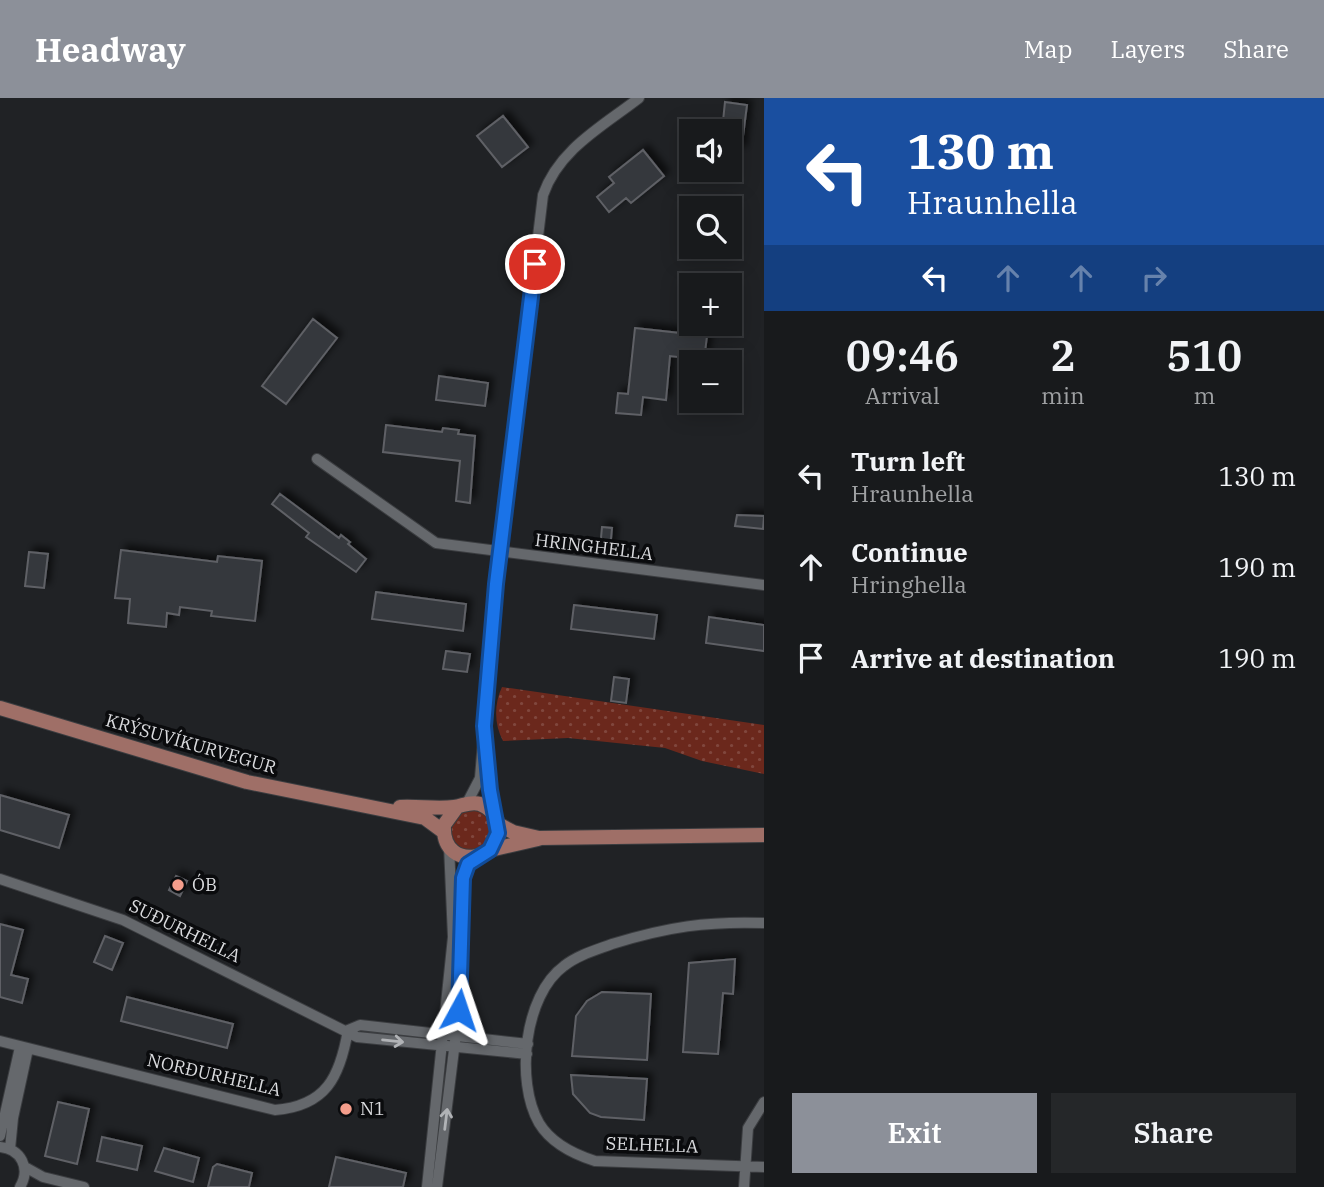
<!DOCTYPE html>
<html lang="en">
<head>
<meta charset="utf-8">
<style>
  :root { --surface:#181a1c; --page:#252729; --text:#f1f3f6; --muted:#9fa1a3; --line:#36383b; --accent:#8c9099 }
  body { margin:0; font-family:"IBM Plex Serif",serif; background:var(--page); color:var(--text); height:100vh; display:flex; flex-direction:column; font-size:26px; white-space:nowrap }
  * { box-sizing:border-box; margin:0 }
  p { font-size:23px; color:var(--muted) }
  .icon { flex:none; width:38px; height:38px; fill:none; stroke:currentColor; stroke-width:2; stroke-linecap:round; stroke-linejoin:round }
  .map { position:relative; flex:1; overflow:hidden }
  .details { display:flex; flex-direction:column; background:var(--surface); width:560px }
  .details>* { flex:none }
  .guide { background:#1a4fa0; color:#fff; overflow:hidden }
  .controls { position:absolute; left:679px; top:21px; display:grid; gap:14px }
  .controls a { display:grid; place-items:center; width:63px; height:63px; border-radius:0px; background:var(--surface); box-shadow:0 4px 18px #0003,0 0 0 2px var(--line); font-size:35px }
  .pin { position:absolute; display:grid; place-items:center; width:60px; height:60px; color:#fff; margin:-30px; border:4px solid #fff; border-radius:50%; box-shadow:0 2px 7px #0007 }
  .me { position:absolute; width:77px; margin:-38px; rotate:5deg; stroke-linejoin:round; filter:drop-shadow(0 0 5px #0008) }
  .turn { display:flex; align-items:center; gap:24px; height:147px; padding:0 28px; font-size:32px }
  .turn .icon { width:91px; height:91px; stroke-width:2.5 }
  .turn b { display:block; font-size:49px; line-height:60px }
  .lanes { display:flex; align-items:center; height:66px; padding:0 28px; background:#0003; justify-content:center; gap:35px; direction:ltr }
  .lanes .off { opacity:.35 }
  .eta { display:flex; justify-content:space-evenly; align-items:center; height:119px; text-align:center }
  .eta b { font-size:42px; font-weight:600; line-height:49px }
  .action { display:flex; gap:14px; margin-top:auto; padding:14px 28px }
  .action a { flex:1; height:80px; border-radius:0px; background:var(--accent); color:#fff; font-size:28px; font-weight:600; line-height:80px; text-align:center }
  .action a+a { background:var(--page); color:var(--text) }
  ul { padding:0; list-style:none }
  li { display:flex; align-items:center; gap:21px; height:91px; padding:0 28px }
  li div { flex:1 }
  li b { display:block; font-size:26px }
  li em { font-style:normal }
  header { display:flex; align-items:center; gap:42px; box-sizing:border-box; height:98px; padding:0 35px; background:var(--accent); color:#fff }
  header strong { font-size:33px }
  nav { display:flex; gap:38px; margin-inline-start:auto; font-size:24px }
  main { display:flex; flex:1; min-height:0 }
  .map>svg:first-child { display:block }
  .grass { fill:url(#grass-dots) }
  .building { fill:#35383c; stroke:#5f6166; stroke-width:2; filter:url(#shadow) }
  .lines { fill:none; stroke-linecap:round; stroke-linejoin:round }
  .minor-casing { stroke:#3b3d40; stroke-width:12 }
  .major-casing { stroke:#3b3d40; stroke-width:16 }
  .minor { stroke:#65686c; stroke-width:10 }
  .major { stroke:#9f6f67; stroke-width:14 }
  .oneway { stroke:#b1b3b6 }
  .route-casing { stroke:#114b97; stroke-width:18 }
  .route { stroke:#1a73e8; stroke-width:12 }
  .poi-dot { fill:#f49d8b; stroke:#0a0b0d; stroke-width:2.5 }
  .labels { text-anchor:middle; stroke-width:7; stroke-linejoin:round; paint-order:stroke }
  .street-label { font-size:18px; fill:#dadbde; stroke:#0a0b0d }
  .poi-label { font-size:18px; fill:#dadbde; stroke:#0a0b0d; text-anchor:start }
</style>
</head>
<body>
<header>
<strong>Headway</strong>
<nav><a>Map</a><a>Layers</a><a>Share</a></nav>
</header>
<main>
<div class="map">
<svg width="764" height="1089" viewBox="0 0 764 1089">
  <defs>
    <pattern id="grass-dots" width="8" height="8" patternUnits="userSpaceOnUse" patternTransform="scale(1.75)"><rect width="8" height="8" fill="#6b281c"/><path d="M2 2h.1M6 6h.1" fill="none" stroke="#80473d" stroke-width="1.8" stroke-linecap="round"/></pattern>
    <filter id="shadow"><feDropShadow dx="5" dy="-5" stdDeviation="3.5" flood-color="#0009"/></filter>
  </defs>
  <rect width="100%" height="100%" fill="#202225"/>
  <path class="grass" d="M502,589L764,627V676L702,663L665,650L568,640L503,643C494,626 494,606 502,589Z
    M451 732a20 20 0 1 1 40 0a20 20 0 1 1-40 0Z"/>
  <path class="building" d="M725,4L747,7L741,53L730,51V33H722Z
    M503,18L528,49L502,69L477,38Z
    M643,52L664,78L631,105L626,100L609,114L597,99L614,85L609,79Z
    M313,221L337,240L286,306L262,288Z
    M635,230L707,238L704,262L670,258L666,302L643,299L641,317L616,315L618,295L628,296Z
    M439,278L488,285L485,308L436,302Z
    M386,327L442,334L443,330L459,332L458,336L475,338L470,405L456,403L460,363L383,354Z
    M280,396L339,440L341,437L350,444L348,446L366,461L356,474L306,439L309,435L272,406Z
    M737,417L764,418L763,431L735,428Z
    M602,429L612,430L610,452L600,451Z
    M121,452L217,464L218,458L262,463L255,523L211,518L212,513L180,509L179,517L167,515L166,529L128,525L130,501L115,500Z
    M29,454L48,456L44,490L25,488Z
    M376,494L466,506L463,533L372,521Z
    M574,507L657,517L654,541L571,531Z
    M709,519L764,527V553L706,545Z
    M446,553L470,556L467,574L443,571Z
    M614,579L629,581L626,605L611,603Z
    M0,697L69,717L59,750L0,732Z
    M176,778L187,783L180,798L169,792Z
    M0,826L23,832L11,877L28,881L22,905L0,899Z
    M105,838L123,845L112,872L94,864Z
    M735,861L733,896L723,895L718,956L683,954L689,865Z
    M602,894L651,896L647,962L572,958L576,918L587,903Z
    M127,899L233,926L227,950L121,923Z
    M571,977L647,981L644,1022L601,1019L590,1015L573,996Z
    M58,1004L89,1011L77,1066L45,1058Z
    M102,1039L142,1048L137,1072L97,1063Z
    M164,1050L199,1060L193,1084L155,1073Z
    M336,1059L406,1075L403,1089H329Z
    M217,1066L252,1075L249,1089H208L213,1069Z"/>
  <g class="lines">
    <defs>
      <path id="minor" d="M317,361L436,445L764,487
        M487,659L493,715
        M467,705L480,680L496,486L543,97C559,51 603,28 639,0
        M0,781L123,822L357,939L527,956
        M764,825C707,823 667,829 612,846C596,852 578,857 564,868C524,897 515,983 539,1025C551,1045 573,1056 595,1063L764,1069
        M348,932L360,927L528,946
        M0,943L275,1012C326,1008 340,979 348,932
        M0,1038L20,949
        M0,1049C21,1051 31,1070 20,1089
        M10,1051L13,1020L28,951
        M25,1069L43,1079L84,1089
        M427,1089L453,839L449,748
        M437,1089L462,887L463,780L468,766L479,758
        M744,1089L748,1030L764,1004"/>
      <path id="major" d="M0,610L247,684L425,720L444,734
        M400,709C417,708 436,711 454,709C463,708 470,703 480,706C487,709 493,714 496,720C515,760 441,779 444,727L457,709
        M498,726L513,734L539,740L764,737
        M490,752L538,741"/>
    </defs>
    <use href="#minor" class="minor-casing"/>
    <use href="#major" class="major-casing"/>
    <use href="#minor" class="minor"/>
    <use href="#major" class="major"/>
  </g>
  <defs><path id="oneway-shaft" d="M-6 0H5M1.5-3L5.5 0L1.5 3" fill="none" stroke-width="1.6" stroke-linecap="round" stroke-linejoin="round" transform="scale(1.75)"/></defs>
  <g class="oneway">
    <use href="#oneway-shaft" transform="translate(393 943) rotate(6)"/>
    <use href="#oneway-shaft" transform="translate(446 1021) rotate(-83)"/>
  </g>
  <g class="lines">
    <defs>
      <path id="route" d="M459,912L463,780L468,766L490,752L498,735L490,692L484,628L496,486L535,166"/>
    </defs>
    <use href="#route" class="route-casing"/>
    <use href="#route" class="route"/>
  </g>
  <g class="poi-dot">
    <circle cx="178" cy="787" r="7"/>
    <circle cx="346" cy="1011" r="7"/>
  </g>
  <g class="labels">
    <g class="street-label">
      <text transform="translate(594 449) rotate(7)" y="6">HRINGHELLA</text>
      <text transform="translate(191 646) rotate(16)" y="6">KRÝSUVÍKURVEGUR</text>
      <text transform="translate(185 833) rotate(26)" y="6">SUÐURHELLA</text>
      <text transform="translate(214 977) rotate(13)" y="6">NORÐURHELLA</text>
      <text transform="translate(652 1047) rotate(2)" y="6">SELHELLA</text>
    </g>
    <g class="poi-label">
      <text x="192" y="793">ÓB</text>
      <text x="360" y="1017">N1</text>
    </g>
  </g>
</svg>
<div class="controls">
<a><svg class="icon" aria-label="sound" viewBox="0 0 24 24"><path d="M4 9h4l5-4v14l-5-4H4zM17 9q2 3 0 6"/></svg></a>
<a><svg class="icon" aria-label="search" viewBox="0 0 24 24"><circle cx="10" cy="10" r="6"/><path d="M15 15l6 6"/></svg></a>
<a>+</a>
<a>−</a>
</div>
<div class="pin" style="left:535px;top:166px;background:#d93025"><svg class="icon" aria-label="arrive" viewBox="0 0 24 24"><path d="M6 21V4h12l-3 4 3 4H6"/></svg></div>
<svg class="me" style="left:459px;top:912px" viewBox="-20 -20 40 40"><path d="M0-17L14 15 0 8-14 15z" fill="#1a73e8" stroke="#fff" stroke-width="4"/></svg>
</div>
<section class="details">
<div class="guide">
<div class="turn"><svg class="icon" aria-label="left" viewBox="0 0 24 24"><path d="M17 20v-9H6M10 6l-5 5 5 5"/></svg><div><b>130 m</b>Hraunhella</div></div>
<div class="lanes"><svg class="icon" aria-label="left" viewBox="0 0 24 24"><path d="M17 20v-9H6M10 6l-5 5 5 5"/></svg><svg class="icon off" aria-label="ahead" viewBox="0 0 24 24"><path d="M12 20V5M6 11l6-6 6 6"/></svg><svg class="icon off" aria-label="ahead" viewBox="0 0 24 24"><path d="M12 20V5M6 11l6-6 6 6"/></svg><svg class="icon off" aria-label="right" viewBox="0 0 24 24"><path d="M7 20v-9h11M14 6l5 5-5 5"/></svg></div>
</div>
<div class="eta">
<div><b>09:46</b><p>Arrival</p></div>
<div><b>2</b><p>min</p></div>
<div><b>510</b><p>m</p></div>
</div>
<ul>
<li><svg class="icon" aria-label="left" viewBox="0 0 24 24"><path d="M17 20v-9H6M10 6l-5 5 5 5"/></svg><div><b>Turn left</b><p>Hraunhella</p></div><em>130 m</em></li>
<li><svg class="icon" aria-label="ahead" viewBox="0 0 24 24"><path d="M12 20V5M6 11l6-6 6 6"/></svg><div><b>Continue</b><p>Hringhella</p></div><em>190 m</em></li>
<li><svg class="icon" aria-label="arrive" viewBox="0 0 24 24"><path d="M6 21V4h12l-3 4 3 4H6"/></svg><div><b>Arrive at destination</b></div><em>190 m</em></li>
</ul>
<div class="action"><a>Exit</a><a>Share</a></div>
</section>
</main>
</body>
</html>
